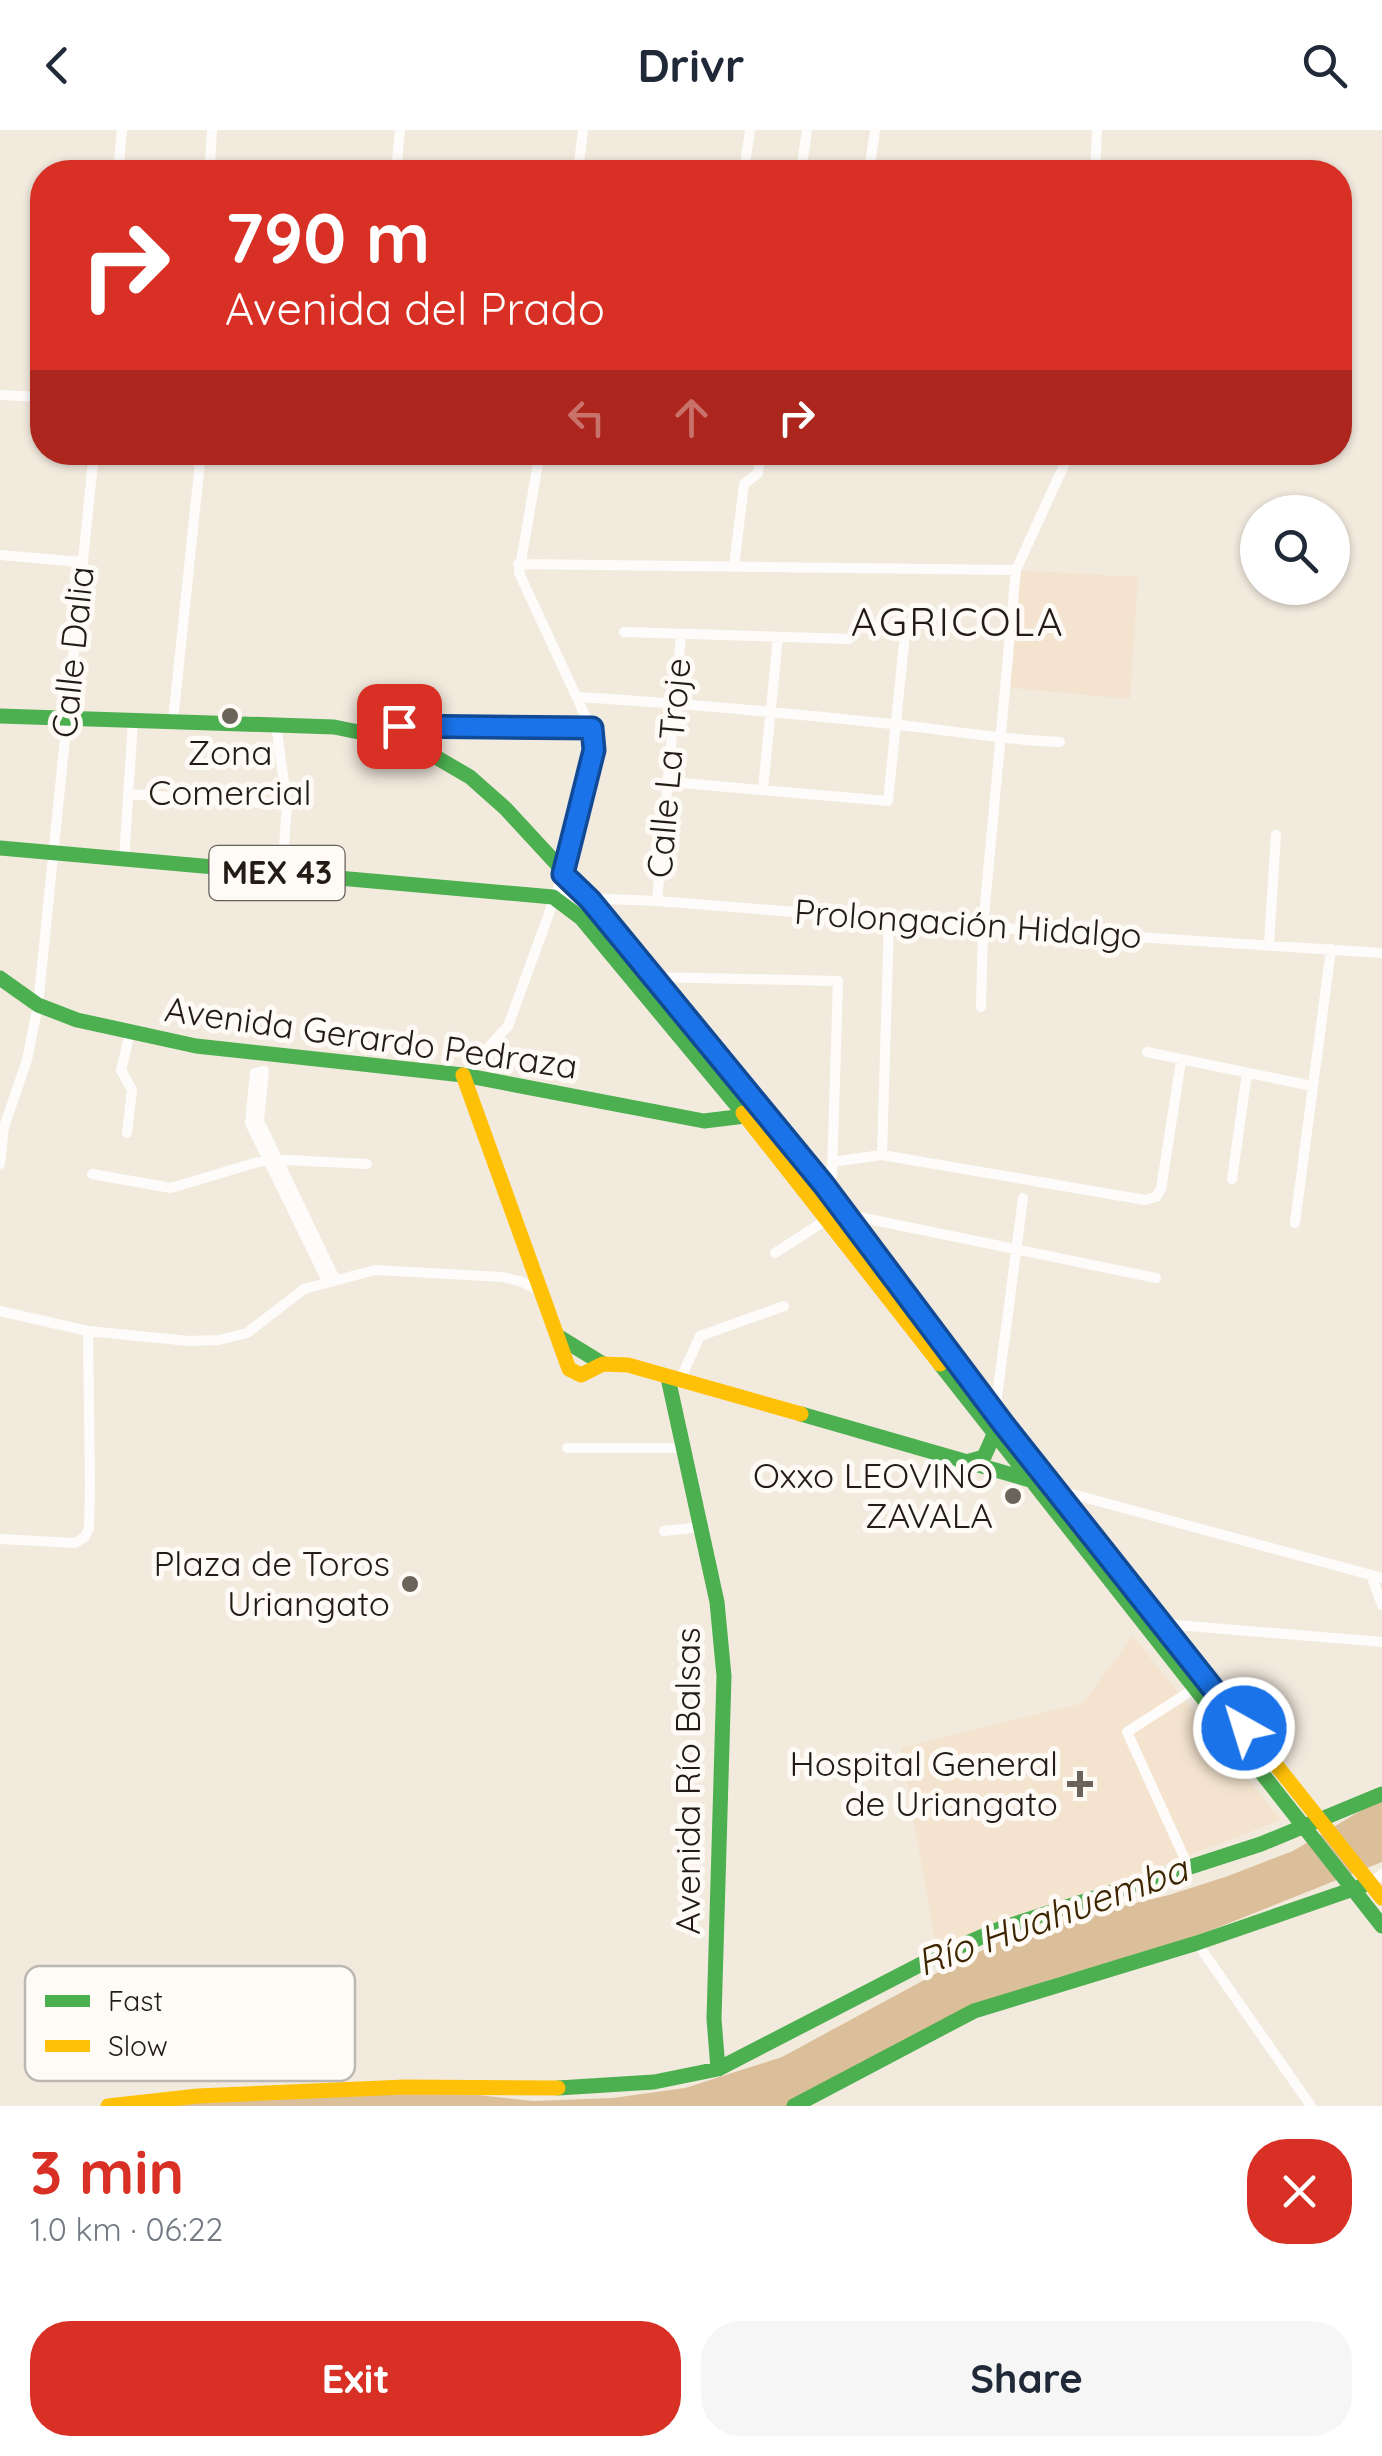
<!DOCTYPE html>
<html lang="en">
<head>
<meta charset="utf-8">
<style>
  :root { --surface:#fff; --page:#f6f6f7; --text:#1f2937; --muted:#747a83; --accent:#d93025 }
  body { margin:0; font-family:Quicksand,sans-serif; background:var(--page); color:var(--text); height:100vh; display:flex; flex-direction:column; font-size:38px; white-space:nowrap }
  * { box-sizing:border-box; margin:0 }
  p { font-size:32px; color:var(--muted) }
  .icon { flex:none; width:55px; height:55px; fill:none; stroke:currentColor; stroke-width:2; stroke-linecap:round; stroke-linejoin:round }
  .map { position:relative; height:1976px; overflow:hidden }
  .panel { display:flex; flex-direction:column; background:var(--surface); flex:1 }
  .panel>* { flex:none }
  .banner { position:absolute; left:30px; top:30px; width:1322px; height:305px; border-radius:40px; box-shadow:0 2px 8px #0004; background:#d93025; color:#fff; overflow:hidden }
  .fabs { position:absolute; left:1240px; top:365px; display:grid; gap:20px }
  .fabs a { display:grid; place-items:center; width:110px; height:110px; border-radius:50%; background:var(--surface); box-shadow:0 2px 8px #0004; font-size:50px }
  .pin { position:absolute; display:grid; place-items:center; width:85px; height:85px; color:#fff; margin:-42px; border-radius:20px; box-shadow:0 5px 15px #0006 }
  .me { position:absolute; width:110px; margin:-55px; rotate:321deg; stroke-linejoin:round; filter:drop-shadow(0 0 8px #0008) }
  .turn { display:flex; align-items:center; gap:35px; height:210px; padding:0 30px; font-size:45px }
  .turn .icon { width:130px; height:130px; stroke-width:2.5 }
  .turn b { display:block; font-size:70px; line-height:85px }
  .lanes { display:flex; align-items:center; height:95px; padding:0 30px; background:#0003; justify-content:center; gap:50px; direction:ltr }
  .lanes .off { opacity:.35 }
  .round { display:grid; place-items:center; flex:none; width:105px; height:105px; border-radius:40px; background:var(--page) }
  .headline { display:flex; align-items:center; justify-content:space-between; height:170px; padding:0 30px }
  h1 { font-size:60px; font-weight:700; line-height:75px; color:var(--accent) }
  .cta { display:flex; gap:20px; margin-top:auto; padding:20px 30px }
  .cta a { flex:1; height:115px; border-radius:40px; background:var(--accent); color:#fff; font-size:40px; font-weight:700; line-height:115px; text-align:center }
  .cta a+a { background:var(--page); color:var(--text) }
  header { display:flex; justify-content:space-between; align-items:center; height:130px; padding:0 30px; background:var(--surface); font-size:45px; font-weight:700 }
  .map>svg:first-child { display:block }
  .built { fill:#f4e4cf }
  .water { fill:#dabf9a }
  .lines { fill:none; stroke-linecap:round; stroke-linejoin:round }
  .street { stroke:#fdfcfa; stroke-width:10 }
  .fast { stroke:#4caf50; stroke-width:15 }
  .slow { stroke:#ffc107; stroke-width:15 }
  .route-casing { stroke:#114b97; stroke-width:25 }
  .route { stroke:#1a73e8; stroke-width:18 }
  .poi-dot { fill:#6b645b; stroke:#fefaf6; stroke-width:4 }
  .labels { text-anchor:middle; stroke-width:10; stroke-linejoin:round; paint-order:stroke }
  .shield { fill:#fefaf6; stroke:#645f58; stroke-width:2.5 }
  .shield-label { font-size:32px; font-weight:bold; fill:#221c14 }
  .street-label { font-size:35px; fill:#221c14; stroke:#fefaf6 }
  .poi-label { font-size:35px; fill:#221c14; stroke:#fefaf6; text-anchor:end }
  .water-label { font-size:38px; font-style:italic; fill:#3d2500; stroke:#fefaf6 }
  .quarter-label { font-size:40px; letter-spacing:2.5px; fill:#221c14; stroke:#fefaf6 }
  .key { fill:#fefaf6; stroke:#bcb7b2; stroke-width:2.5 }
  .key-label { font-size:28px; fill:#221c14 }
</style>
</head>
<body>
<header><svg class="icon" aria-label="back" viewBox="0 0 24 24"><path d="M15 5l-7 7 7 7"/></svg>Drivr<svg class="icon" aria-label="search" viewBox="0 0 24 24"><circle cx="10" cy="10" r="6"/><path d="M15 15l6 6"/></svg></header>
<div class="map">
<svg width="1382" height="1976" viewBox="0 0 1382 1976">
  <rect width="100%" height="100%" fill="#f3eade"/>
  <path class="built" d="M1014,440L1138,447L1130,569L1001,557Z
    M1133,1506L1281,1690L937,1823L901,1618L1083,1573Z"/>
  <path class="water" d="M1382,1668V1732L1189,1809L1049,1850L973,1879L787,1976H119L405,1957L533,1971L613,1968L685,1958L782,1927L937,1843L1009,1807L1060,1791L1169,1765L1228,1746L1293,1721Z"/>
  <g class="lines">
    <path class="street" d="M210,34L212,0
      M118,42L122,0
      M396,42L400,0
      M578,42L583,0
      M744,42L750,0
      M801,42L807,0
      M869,42L875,0
      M1095,42L1097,0
      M0,265L42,267
      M201,325L329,322
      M0,425L82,432
      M518,434L1016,440
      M734,436L744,354L758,343L761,322
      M624,502L849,509
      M577,567C682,573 787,583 892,594C948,600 1003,610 1060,612
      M173,591L201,322
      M276,594L287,675L282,743
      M362,595L591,598
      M670,652L888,671L905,504
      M763,659L778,507
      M128,664L287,675
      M124,730L133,590
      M559,767L657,771L983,797L1382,823
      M657,771L681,505
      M1269,814L1276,705
      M653,847L838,851L832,1045L824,1055
      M981,877L983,797L1016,440L1070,322
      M1147,922L1312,956
      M264,941L255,943L250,993L327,1151
      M264,941L259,991L335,1149
      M463,945L508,896L563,745L594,620L591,598L519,443L540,322
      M127,1003L132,960L121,940L130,903
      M882,1025L889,790
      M832,1032L882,1025L1145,1070L1156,1067L1161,1059L1181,931
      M0,1034L4,997L27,930L38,875L94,322
      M92,1044L171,1058L268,1029L367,1034
      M1232,1049L1247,943
      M849,1085L1156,1148
      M1295,1093L1331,819
      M775,1123L826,1090
      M0,1181L88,1201L189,1211L219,1210L247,1203L304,1159L375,1140L503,1147L522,1152L540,1161
      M679,1252L700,1206L784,1176
      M995,1282L1023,1068
      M567,1318H684
      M1057,1360L1382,1448
      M664,1401L701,1397
      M0,1409L75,1413L85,1407L89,1398L90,1356L88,1201
      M1371,1445L1382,1475
      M1164,1494L1382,1512
      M1189,1738L1127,1602L1197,1557
      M1371,1754L1382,1744
      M1197,1813L1311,1976"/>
    <path class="fast" d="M0,586L334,597L393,609L422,619L470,647L506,679L590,770L824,1055L987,1272
      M0,718L553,767L581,788L743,983
      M0,848L38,875L77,890L196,916L463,945L704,991L745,986L752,979
      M559,1207L603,1234
      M940,1234L1382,1796
      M668,1248L717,1472L724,1546L714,1889L718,1939
      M801,1284L1037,1352
      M966,1332L984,1327L995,1302
      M558,1958L654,1952L718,1939L935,1827L1002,1798L1261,1714L1382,1664
      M794,1976L974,1881L1197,1813L1362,1756"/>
    <path class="slow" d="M463,945L569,1239L581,1245L603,1234L628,1235L801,1284
      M743,983L940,1234
      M987,1272L1382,1768
      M108,1976L198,1966L405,1957L558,1958"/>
  </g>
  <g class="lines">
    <defs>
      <path id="route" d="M399,596L592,598L594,620L563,744L590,770L824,1055L1004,1295L1244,1598"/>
    </defs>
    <use href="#route" class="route-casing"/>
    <use href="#route" class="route"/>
  </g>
  <g class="poi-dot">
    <circle cx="230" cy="586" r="10"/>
    <circle cx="1013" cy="1366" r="10"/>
    <circle cx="410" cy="1454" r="10"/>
    <path d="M1075 1639h10v10h10v10h-10v10h-10v-10h-10v-10h10z"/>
  </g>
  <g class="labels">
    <rect class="shield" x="209.5" y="716" width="135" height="54" rx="8"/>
    <g class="shield-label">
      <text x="277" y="754">MEX 43</text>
    </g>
    <g class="street-label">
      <text transform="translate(73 522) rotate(-84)" y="12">Calle Dalia</text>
      <text transform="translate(669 638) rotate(-85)" y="12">Calle La Troje</text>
      <text transform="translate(968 794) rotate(4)" y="12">Prolongación Hidalgo</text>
      <text transform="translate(371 908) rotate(8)" y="12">Avenida Gerardo Pedraza</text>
      <text transform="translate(688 1651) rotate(-90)" y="12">Avenida Río Balsas</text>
    </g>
    <g class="poi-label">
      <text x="230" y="635" text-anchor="middle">Zona<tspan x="230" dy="40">Comercial</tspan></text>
      <text x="993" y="1358">Oxxo LEOVINO<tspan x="993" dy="40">ZAVALA</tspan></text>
      <text x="390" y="1446">Plaza de Toros<tspan x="390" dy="40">Uriangato</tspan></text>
      <text x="1058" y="1646">Hospital General<tspan x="1058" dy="40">de Uriangato</tspan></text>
    </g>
    <g class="water-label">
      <text transform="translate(1052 1786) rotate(-20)" y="13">Río Huahuemba</text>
    </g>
    <g class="quarter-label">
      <text x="958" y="506">AGRICOLA</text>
    </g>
  </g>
  <rect x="25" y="1836" width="330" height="115" rx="15" class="key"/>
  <rect x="45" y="1865" width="45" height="12" fill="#4caf50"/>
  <rect x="45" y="1910" width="45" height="12" fill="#ffc107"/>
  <g class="key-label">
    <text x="108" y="1881">Fast</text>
    <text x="108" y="1926">Slow</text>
  </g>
</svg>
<div class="fabs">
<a><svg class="icon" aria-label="search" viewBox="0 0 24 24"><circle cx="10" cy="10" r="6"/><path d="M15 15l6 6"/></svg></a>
</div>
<div class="pin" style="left:399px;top:596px;background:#d93025"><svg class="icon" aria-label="arrive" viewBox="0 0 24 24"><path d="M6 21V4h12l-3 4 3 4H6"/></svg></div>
<svg class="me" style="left:1244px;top:1598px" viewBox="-20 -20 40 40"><circle r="17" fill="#1a73e8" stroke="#fff" stroke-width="3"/><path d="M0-11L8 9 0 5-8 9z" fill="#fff"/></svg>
<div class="banner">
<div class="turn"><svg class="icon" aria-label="right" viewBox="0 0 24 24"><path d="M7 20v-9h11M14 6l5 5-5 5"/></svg><div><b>790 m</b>Avenida del Prado</div></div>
<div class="lanes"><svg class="icon off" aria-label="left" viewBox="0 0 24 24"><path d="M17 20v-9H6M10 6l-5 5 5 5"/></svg><svg class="icon off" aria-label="ahead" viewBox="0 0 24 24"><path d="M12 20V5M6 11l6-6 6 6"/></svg><svg class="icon" aria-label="right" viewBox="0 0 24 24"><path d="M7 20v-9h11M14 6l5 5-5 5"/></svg></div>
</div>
</div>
<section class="panel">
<div class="headline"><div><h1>3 min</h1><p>1.0 km · 06:22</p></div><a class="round" style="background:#d93025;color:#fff"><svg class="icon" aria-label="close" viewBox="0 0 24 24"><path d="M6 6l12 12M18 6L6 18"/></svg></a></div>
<div class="cta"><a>Exit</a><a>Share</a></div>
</section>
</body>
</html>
